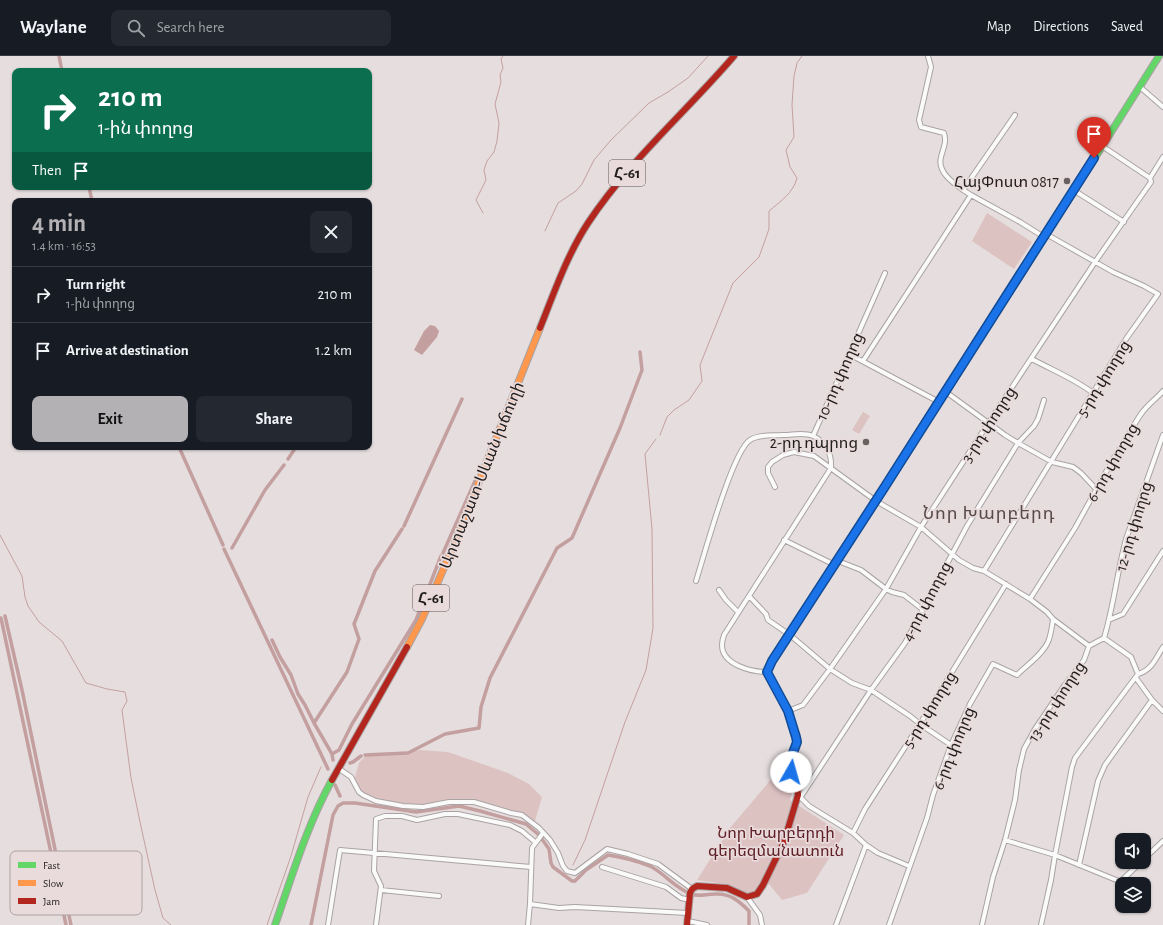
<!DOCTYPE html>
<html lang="en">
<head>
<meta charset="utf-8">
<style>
  :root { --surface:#171b24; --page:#242831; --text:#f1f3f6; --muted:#9ea1a6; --line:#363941; --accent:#b3b1b3 }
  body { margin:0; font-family:"Alegreya Sans","Noto Sans Armenian",sans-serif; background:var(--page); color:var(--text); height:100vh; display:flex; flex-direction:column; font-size:15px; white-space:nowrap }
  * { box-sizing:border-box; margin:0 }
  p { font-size:13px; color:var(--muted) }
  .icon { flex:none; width:22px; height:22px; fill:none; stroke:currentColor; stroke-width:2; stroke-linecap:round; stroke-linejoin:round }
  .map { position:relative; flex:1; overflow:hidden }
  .sheet { position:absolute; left:12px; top:142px; width:360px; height:252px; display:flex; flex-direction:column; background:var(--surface); border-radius:8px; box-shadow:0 1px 3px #0004 }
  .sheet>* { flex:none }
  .banner { position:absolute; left:12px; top:12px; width:360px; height:122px; border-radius:8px; box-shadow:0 1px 3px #0004; background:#0b6e4f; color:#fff; overflow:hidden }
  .buttons { position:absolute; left:1115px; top:777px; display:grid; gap:8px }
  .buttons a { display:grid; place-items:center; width:36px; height:36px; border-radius:8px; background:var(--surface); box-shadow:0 1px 3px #0004; font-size:20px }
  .pin { position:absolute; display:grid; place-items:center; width:34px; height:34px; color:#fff; margin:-41px -17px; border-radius:50% 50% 50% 0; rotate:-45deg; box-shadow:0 0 4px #0007 }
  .pin .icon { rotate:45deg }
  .me { position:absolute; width:44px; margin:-22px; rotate:7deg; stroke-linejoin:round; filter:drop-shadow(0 0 3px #0008) }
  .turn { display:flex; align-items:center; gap:14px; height:84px; padding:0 20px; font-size:18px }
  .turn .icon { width:52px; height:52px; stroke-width:2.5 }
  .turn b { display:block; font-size:28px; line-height:34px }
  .then { display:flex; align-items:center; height:38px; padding:0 20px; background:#0003; gap:8px; font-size:15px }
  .round { display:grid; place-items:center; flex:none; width:42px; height:42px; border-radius:8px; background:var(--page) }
  .overview { display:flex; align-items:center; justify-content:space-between; height:68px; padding:0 20px }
  h1 { font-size:24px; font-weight:700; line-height:30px; color:var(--accent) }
  .button { display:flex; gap:8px; margin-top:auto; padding:8px 20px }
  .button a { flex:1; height:46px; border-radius:8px; background:var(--accent); color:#111; font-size:16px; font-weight:700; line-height:46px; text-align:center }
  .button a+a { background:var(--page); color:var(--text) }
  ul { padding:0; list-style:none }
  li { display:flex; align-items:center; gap:12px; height:56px; padding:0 20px; border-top:1px solid var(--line) }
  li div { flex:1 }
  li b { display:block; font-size:15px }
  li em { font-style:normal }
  header { display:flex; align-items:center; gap:24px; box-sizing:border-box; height:56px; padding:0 20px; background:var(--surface); border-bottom:1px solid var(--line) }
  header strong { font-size:19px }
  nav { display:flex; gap:22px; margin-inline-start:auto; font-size:14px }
  .search { width:280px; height:36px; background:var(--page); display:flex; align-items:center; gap:10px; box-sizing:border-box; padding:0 14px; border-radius:8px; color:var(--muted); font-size:15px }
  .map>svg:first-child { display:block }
  .green { fill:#ddc2c2 }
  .water { fill:#c49fa0 }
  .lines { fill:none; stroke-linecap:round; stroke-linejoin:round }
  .stream { stroke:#c49fa0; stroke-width:1 }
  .canal { stroke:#c49fa0; stroke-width:3.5 }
  .street-casing { stroke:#a9a3a3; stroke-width:6 }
  .fast-casing { stroke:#a9a3a3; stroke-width:8 }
  .slow-casing { stroke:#a9a3a3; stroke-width:8 }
  .jam-casing { stroke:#a9a3a3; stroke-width:8 }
  .street { stroke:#fbfafa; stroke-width:4 }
  .fast { stroke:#63d668; stroke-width:6 }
  .slow { stroke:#ff974d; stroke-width:6 }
  .jam { stroke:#b3261e; stroke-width:6 }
  .route-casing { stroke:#114b97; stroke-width:10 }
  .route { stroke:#1a73e8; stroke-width:7 }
  .poi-dot { fill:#676161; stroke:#e9dbdb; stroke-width:1.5 }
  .labels { text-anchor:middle; stroke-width:3.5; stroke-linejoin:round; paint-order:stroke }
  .shield { fill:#e9dbdb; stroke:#5e5757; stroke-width:1 }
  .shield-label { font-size:15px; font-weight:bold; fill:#221e1e }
  .poi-label { font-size:16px; fill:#221e1e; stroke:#e9dbdb; text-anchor:end }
  .street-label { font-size:16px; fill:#221e1e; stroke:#e9dbdb }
  .park-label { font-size:16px; fill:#5f2127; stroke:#e9dbdb }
  .quarter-label { font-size:18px; letter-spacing:1px; fill:#574c4c; stroke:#e9dbdb }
  .key { fill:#e9dbdb; stroke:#ada2a2; stroke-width:1 }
  .key-label { font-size:11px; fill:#221e1e }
</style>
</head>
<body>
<header>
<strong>Waylane</strong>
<div class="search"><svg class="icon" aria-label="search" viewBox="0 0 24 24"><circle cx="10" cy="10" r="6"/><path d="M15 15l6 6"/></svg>Search here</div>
<nav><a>Map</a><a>Directions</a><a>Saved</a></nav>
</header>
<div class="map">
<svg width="1163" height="869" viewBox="0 0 1163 869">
  <rect width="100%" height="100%" fill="#e6dede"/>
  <path class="green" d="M987,157L1032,186L1014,213L972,185Z
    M863,356L870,360L859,378L852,374Z
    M421,694L448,696L508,717L529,728L542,741L535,765L481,747L450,744L424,752L386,745L361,737L354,725L359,707L366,699Z
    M788,703V718L795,728L790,744L844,779L807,837L782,844L769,828L752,840L726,828L697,824L730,772L773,721L783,706Z"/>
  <path class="water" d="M430,269L435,270L439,275L437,281L422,299L414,294L424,275Z"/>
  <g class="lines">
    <path class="stream" d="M483,157L476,144L486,124L484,114L487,105L494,96L497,85L499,67L495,48L501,26L500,19L503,12L501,3L503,0
      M545,175L558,147L576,135L582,128L594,104L611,84L649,47L668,36L688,22L708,0
      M660,379L667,361L674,354L689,344L702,325L700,309L708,289L733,227L759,201L769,173V155C781,145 793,137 797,122L790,111L786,94L794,81L792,49L794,20L797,7L802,0
      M0,479L22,520L25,541L28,550L39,566L62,585L86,627L107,633L125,636L127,645L122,654L131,722L140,766L155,834L163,862L171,869
      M573,809L585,784L625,666L646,614L653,572L652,473L645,398L656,383
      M267,869L291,800L308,741L321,711"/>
    <path class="canal" d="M59,0L62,15
      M89,131L92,145
      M179,391L223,489
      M288,403L296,391
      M404,470L462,343
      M232,492L265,434L284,409
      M224,493L328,713
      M443,497L475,425
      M5,560L22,634L56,798
      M1,562L51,797
      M272,584L280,601L291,619L298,638L305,649L314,667L332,698L333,704
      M314,667L347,616L359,583L354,568L356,563L375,515L402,473
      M332,698L339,694L352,668L416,564L441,500
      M365,699L408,697L445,678L479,672L481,651L490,622L557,492L572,482L620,372L642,314L640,296
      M350,707L353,706L361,700
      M335,729L340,740
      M52,803L66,869
      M57,803L71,869
      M311,869L333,759L338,750L343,747H355L416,756L459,750L480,755L526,768L539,779L549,793L551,807L553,811L572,825H575L586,814L608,799C621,801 637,805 650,810C664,817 675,832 691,838C699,841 706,838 715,838C730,837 739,845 749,855V869"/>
    <defs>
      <path id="street" d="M928,0L931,11L919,64L921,71L944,77C947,87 943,92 941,101C937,116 953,127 963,134
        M1140,31L1163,51
        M1015,59L963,134L971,139L1020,166L1044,181
        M1102,90L1150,122
        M1150,122L1163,101
        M1075,135L1124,166
        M849,298L939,346
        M1032,303C1052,314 1075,323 1093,337
        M863,305L971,139
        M946,336L1005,379L1018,387L1052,406L1073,411L1081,417L1096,433
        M813,380L885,217
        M775,431L768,417V411L772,406L783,399L794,396L814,400L876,445L921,471L959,504L973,512L984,515L1030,543L1047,556L1053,563L1089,590
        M784,484L835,509
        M838,505L861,514L886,533L892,536L904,539L922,553
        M984,515L1126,283L1158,238L1144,230L1113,216L1046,178
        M696,525C704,500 732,396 750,384C759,378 773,380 783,379C793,379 804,376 813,380C826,386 832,398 831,412L724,579C723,582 722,586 722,589C722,609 752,616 767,616
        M719,534L726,544L738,556
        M749,540L766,558L768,564L790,579L830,613L852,627L871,634L910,660L920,668L951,689
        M1030,543L1075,472L1116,398C1126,385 1132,371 1141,358C1147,349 1156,343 1163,335
        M1111,563L1123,558L1163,495
        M1138,618C1152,614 1156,602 1163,591
        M1136,622L1152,644L1163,655
        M788,655L803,649L830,613L886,533L921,471L989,366L1095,206L1151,126L1150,122
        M338,712L351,721L359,736L363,739L376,745L403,750L423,751L449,746H474L511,757L522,759L539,772L550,784L558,797L563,810L567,815L575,817L607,793L628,798L658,808L692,833
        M799,740L809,750L853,777L866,789L878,797L909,810
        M800,742L871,634L905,587L967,470L1018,387L1034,370L1038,363L1044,344
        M853,777L865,753L920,668L1006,528
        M1005,784L1055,799L1126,828
        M1144,803L1163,785
        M1079,809L1098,725L1105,709L1152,644
        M602,811L666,831L681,842L690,844
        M1120,826L1141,806
        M381,834L439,840
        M747,841L760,859L762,869
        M530,848L559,852L575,851L688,857
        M688,865L707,869
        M328,869L340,794L531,811
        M376,869L381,830L374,815L376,763L385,760H402L417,764L445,758H458L510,769L522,775L535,786
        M528,869L530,848L532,792L543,777
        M836,869L866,789
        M889,869L927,762L933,739L951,689L970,648L993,608L1017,619C1027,609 1042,599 1048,586C1051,579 1052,571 1053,563
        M982,869L993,821L1005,784L1015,744L1019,714L1024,693L1035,673L1064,630L1084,604L1089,590L1104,582C1114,549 1117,516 1126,483L1163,379
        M1041,869L1051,824L1055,799L1072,711L1075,702L1138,618L1131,601L1104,582"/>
      <path id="fast" d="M1089,111L1159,0
        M796,681L788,655L767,616L772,605L841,498
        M275,869C292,820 307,769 332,724"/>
      <path id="slow" d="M990,266L1089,111
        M407,591L422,563L452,493L540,272"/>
      <path id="jam" d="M540,272C554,237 567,199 588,167C629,105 686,56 734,0
        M841,498L990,266
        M332,724L407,591
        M687,869L690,837L692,833L697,830L727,832L747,841L757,838L763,829L784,786L798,739C798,727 788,717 790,705C791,696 798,690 796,681"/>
    </defs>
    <use href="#street" class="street-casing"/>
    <use href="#fast" class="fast-casing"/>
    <use href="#slow" class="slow-casing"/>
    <use href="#jam" class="jam-casing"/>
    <use href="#street" class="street"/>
    <use href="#fast" class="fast"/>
    <use href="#slow" class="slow"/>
    <use href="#jam" class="jam"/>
  </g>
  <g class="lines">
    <defs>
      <path id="route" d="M791,716L790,705L797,686L796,681L788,655L767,616L772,605L884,432L1094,102"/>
    </defs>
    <use href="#route" class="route-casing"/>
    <use href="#route" class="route"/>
  </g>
  <g class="poi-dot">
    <circle cx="1067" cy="125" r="4"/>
    <circle cx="866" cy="386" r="4"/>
  </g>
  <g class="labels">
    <g class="shield">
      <rect x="609" y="104" width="36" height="26" rx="3"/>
      <rect x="413" y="529" width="36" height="26" rx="3"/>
    </g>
    <g class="shield-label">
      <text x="627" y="122">Հ-61</text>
      <text x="431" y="547">Հ-61</text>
    </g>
    <g class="poi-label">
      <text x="1059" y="131">ՀայՓոստ 0817</text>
      <text x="858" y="392">2-րդ դպրոց</text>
    </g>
    <g class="street-label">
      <text transform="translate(839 320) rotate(-66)" y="6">10-րդ փողոց</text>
      <text transform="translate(1103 322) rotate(-58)" y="6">5-րդ փողոց</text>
      <text transform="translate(988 368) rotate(-57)" y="6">3-րդ փողոց</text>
      <text transform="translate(1112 406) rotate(-60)" y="6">6-րդ փողոց</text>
      <text transform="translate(481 419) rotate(-68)" y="6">Արտաշատ-Սևան խճուղի</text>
      <text transform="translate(1133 470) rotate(-73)" y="6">12-րդ փողոց</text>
      <text transform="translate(926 545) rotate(-62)" y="6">4-րդ փողոց</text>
      <text transform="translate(1056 645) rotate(-57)" y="6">13-րդ փողոց</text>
      <text transform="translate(929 653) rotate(-58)" y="6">5-րդ փողոց</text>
      <text transform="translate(953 692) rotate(-68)" y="6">6-րդ փողոց</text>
    </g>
    <g class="park-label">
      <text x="776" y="782">Նոր Խարբերդի<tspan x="776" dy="18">գերեզմանատուն</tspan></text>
    </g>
    <g class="quarter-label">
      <text x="989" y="463">Նոր Խարբերդ</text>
    </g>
  </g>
  <rect x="10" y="795" width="132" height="64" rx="6" class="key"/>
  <rect x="18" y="806" width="18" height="6" fill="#63d668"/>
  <rect x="18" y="824" width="18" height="6" fill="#ff974d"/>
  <rect x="18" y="842" width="18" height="6" fill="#b3261e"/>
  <g class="key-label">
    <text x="43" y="813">Fast</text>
    <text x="43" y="831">Slow</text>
    <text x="43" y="849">Jam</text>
  </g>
</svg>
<div class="buttons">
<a><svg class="icon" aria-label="sound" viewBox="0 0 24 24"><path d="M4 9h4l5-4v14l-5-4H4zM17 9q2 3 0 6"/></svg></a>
<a><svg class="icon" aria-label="layers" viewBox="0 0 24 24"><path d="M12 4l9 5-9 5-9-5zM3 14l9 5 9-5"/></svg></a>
</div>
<div class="pin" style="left:1094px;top:102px;background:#d93025"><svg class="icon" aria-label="arrive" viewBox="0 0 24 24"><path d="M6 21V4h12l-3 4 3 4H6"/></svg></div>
<svg class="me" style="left:791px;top:716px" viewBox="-20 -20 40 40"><circle r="19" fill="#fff"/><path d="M0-13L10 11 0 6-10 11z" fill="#1a73e8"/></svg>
<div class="banner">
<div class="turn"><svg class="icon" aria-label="right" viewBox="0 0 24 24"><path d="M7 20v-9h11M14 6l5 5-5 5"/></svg><div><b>210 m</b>1-ին փողոց</div></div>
<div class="then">Then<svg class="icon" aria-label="arrive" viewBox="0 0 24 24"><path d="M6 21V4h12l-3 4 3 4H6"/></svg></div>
</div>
<section class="sheet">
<div class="overview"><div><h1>4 min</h1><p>1.4 km · 16:53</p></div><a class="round"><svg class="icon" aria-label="close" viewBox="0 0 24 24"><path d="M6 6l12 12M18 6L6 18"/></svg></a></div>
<ul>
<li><svg class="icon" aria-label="right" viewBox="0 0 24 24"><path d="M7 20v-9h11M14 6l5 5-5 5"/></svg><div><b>Turn right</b><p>1-ին փողոց</p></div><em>210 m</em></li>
<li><svg class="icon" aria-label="arrive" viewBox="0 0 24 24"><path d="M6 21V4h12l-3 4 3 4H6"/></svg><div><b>Arrive at destination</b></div><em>1.2 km</em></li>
</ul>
<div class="button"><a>Exit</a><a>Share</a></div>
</section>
</div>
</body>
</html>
